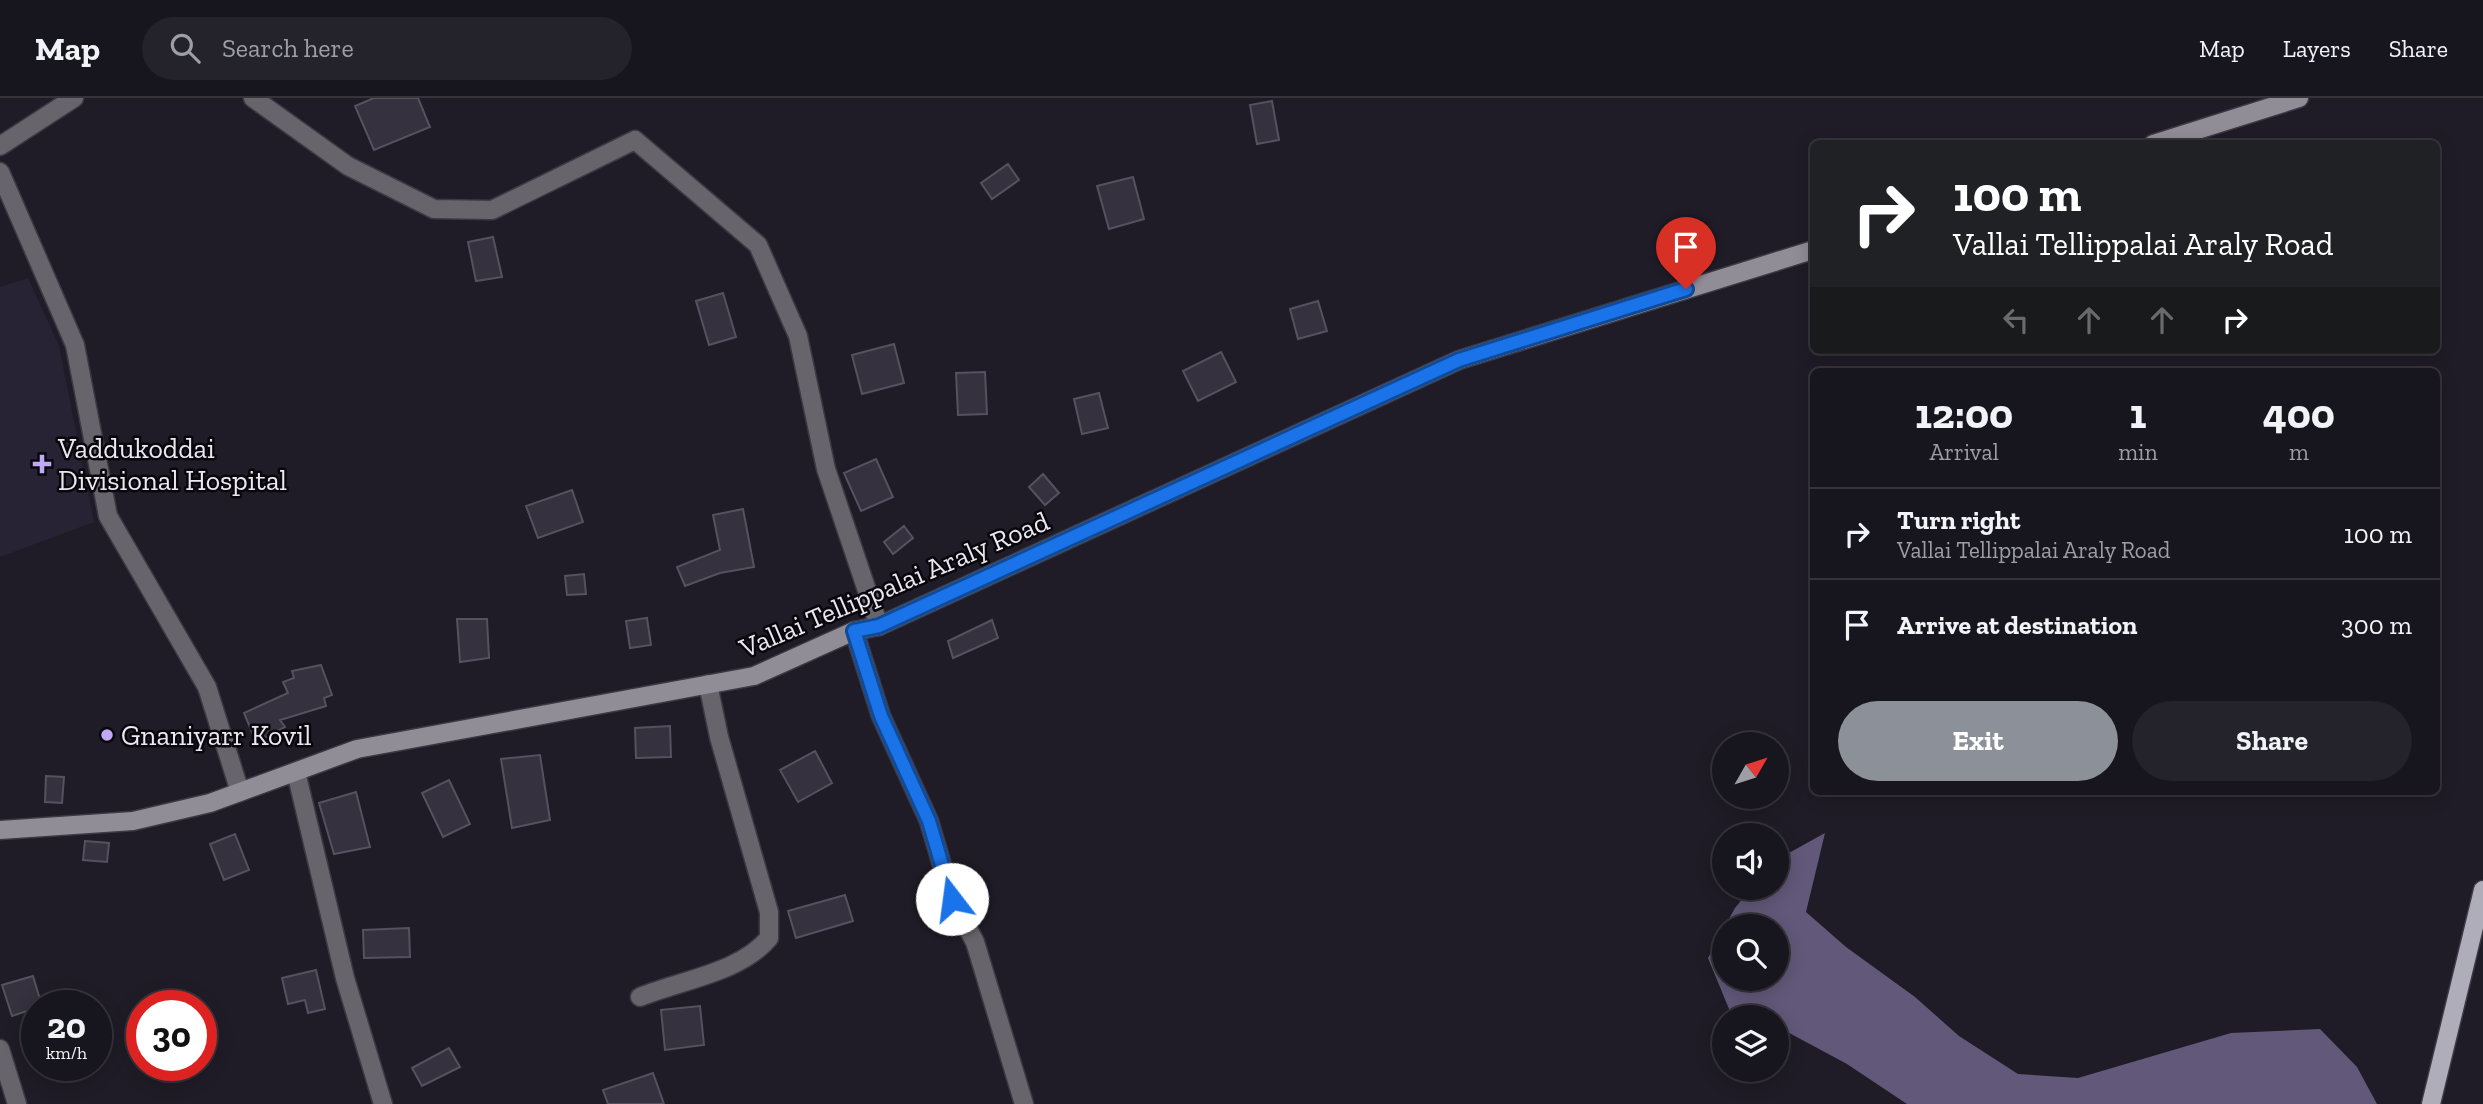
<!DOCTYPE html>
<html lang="en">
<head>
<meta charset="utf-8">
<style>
  :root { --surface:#17151d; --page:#24222a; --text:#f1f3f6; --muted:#9e9fa4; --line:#36343b; --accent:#8c9099 }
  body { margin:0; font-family:"Zilla Slab",serif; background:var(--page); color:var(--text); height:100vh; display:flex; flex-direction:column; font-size:26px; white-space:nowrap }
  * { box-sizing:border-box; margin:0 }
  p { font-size:23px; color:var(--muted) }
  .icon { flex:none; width:38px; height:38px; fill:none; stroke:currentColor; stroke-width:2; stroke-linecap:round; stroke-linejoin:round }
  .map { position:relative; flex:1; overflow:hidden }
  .drawer { position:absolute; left:1810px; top:270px; width:630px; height:427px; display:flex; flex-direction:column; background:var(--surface); border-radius:10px; box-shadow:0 4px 18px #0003,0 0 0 2px var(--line) }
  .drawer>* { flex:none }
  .guide { position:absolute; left:1810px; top:42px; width:630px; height:214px; border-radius:10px; box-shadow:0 4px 18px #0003,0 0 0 2px var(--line); background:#202124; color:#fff; overflow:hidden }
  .needle { width:46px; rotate:51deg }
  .fabs { position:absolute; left:1712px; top:634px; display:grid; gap:14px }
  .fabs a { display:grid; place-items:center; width:77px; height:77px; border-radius:50%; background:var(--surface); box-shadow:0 4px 18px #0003,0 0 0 2px var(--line); font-size:35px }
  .speed { position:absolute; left:21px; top:892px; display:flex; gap:14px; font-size:35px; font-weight:700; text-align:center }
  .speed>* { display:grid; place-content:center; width:91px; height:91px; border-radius:50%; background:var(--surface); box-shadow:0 4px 18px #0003,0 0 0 2px var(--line); line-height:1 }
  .speed small { font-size:18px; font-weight:400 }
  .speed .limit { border:10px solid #d22; background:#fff; color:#111 }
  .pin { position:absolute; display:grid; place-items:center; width:60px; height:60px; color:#fff; margin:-72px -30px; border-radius:50% 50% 50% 0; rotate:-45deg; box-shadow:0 0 7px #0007 }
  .pin .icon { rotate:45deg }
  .me { position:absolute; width:77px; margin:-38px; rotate:345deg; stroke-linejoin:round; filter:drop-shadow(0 0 5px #0008) }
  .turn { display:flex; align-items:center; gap:24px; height:147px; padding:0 28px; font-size:32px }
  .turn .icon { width:91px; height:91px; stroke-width:2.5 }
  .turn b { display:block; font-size:49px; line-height:60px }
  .lanes { display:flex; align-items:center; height:66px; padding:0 28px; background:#0003; justify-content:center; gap:35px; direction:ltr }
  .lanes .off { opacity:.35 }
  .eta { display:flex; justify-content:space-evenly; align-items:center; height:119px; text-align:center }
  .eta b { font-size:42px; font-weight:700; line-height:49px }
  .cta { display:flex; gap:14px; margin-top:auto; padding:14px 28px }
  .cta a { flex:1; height:80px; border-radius:42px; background:var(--accent); color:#fff; font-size:28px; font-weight:700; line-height:80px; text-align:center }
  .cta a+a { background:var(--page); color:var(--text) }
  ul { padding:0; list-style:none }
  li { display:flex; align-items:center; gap:21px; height:91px; padding:0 28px; border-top:2px solid var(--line) }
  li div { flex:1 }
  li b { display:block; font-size:26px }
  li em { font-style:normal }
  header { display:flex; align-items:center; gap:42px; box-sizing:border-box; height:98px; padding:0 35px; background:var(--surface); border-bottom:2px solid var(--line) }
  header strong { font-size:33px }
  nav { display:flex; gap:38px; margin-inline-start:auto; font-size:24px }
  .search { width:490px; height:63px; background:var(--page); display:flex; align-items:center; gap:18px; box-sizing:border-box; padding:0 24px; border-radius:38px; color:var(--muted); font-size:26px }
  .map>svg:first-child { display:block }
  .built { fill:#282334 }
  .water { fill:#625879 }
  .building { fill:#35313e; stroke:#55515e; stroke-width:2 }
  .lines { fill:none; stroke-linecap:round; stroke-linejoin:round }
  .street-casing { stroke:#3b3943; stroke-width:21 }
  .secondary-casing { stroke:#3b3943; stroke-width:21 }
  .primary-casing { stroke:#3b3943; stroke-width:21 }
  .street { stroke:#67656b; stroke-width:18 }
  .secondary { stroke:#908d97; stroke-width:18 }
  .primary { stroke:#b0adba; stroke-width:18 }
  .route-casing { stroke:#114b97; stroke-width:18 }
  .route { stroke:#1a73e8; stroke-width:12 }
  .poi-dot { fill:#c0a8f4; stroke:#09070c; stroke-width:2.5 }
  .labels { text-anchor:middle; stroke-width:5; stroke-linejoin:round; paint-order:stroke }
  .poi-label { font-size:28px; fill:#eae8f0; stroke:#09070c; text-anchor:start }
  .street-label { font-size:28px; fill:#eae8f0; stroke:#09070c }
</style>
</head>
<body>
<header>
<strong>Map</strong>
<div class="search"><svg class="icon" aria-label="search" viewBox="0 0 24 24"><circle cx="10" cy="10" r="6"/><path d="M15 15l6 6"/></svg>Search here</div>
<nav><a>Map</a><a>Layers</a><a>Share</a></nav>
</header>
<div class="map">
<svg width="2483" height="1006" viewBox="0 0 2483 1006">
  <rect width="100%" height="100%" fill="#1f1c27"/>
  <path class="built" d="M28,180L59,248L94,424L0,459V189Z"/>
  <path class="water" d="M1825,735L1806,814L1846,849L1915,899L1959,938L2018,976L2078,980L2231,935L2320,931L2357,969L2377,1006H1907L1847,966L1776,928V919H1754L1729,911L1708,860L1724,830V880H1776V828H1725L1735,810L1752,789H1776V762Z"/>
  <path class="building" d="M374,0H418L430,29L374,52L355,8Z
    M1272,3L1279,42L1257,46L1250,7Z
    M1008,66L1019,82L992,101L981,85Z
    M1133,79L1144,121L1109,131L1097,88Z
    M493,139L502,179L476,183L468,144Z
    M723,195L736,239L709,247L696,203Z
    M1318,203L1327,233L1298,241L1290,211Z
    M894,246L904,285L862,296L852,257Z
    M1221,254L1236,284L1198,303L1183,273Z
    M985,274L987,316L958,317L956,275Z
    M1099,295L1108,330L1082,336L1074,301Z
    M876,361L893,399L861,413L844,375Z
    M1043,376L1059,395L1045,407L1029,389Z
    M572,392L583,424L538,440L526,408Z
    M743,411L754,469L720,475L685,488L677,469L720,452L713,417Z
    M904,428L913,440L893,456L884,444Z
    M584,476L586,496L567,497L565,478Z
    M647,520L651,547L630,550L626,523Z
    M457,521H487L489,560L460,564Z
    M992,522L998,540L953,560L948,543Z
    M321,567L332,597L324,600L326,608L280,622L285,629L265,640L262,634L254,639L244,615L288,595L283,584L294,580L292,573Z
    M670,628L671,659L636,660L635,630Z
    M815,653L832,685L798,704L780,672Z
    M540,657L550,722L512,730L501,661Z
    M46,678L64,679L62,705L45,704Z
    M449,682L470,726L443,739L422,695Z
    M356,694L370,749L334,756L319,705Z
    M235,736L249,772L224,782L210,746Z
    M85,743L109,745L107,764L83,762Z
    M845,797L853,823L796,840L788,813Z
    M409,830L410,859L364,860L363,832Z
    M316,872L325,911L308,915L305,902L288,906L282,880Z
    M33,878L42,908L12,918L2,887Z
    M700,908L704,947L665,952L661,912Z
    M449,950L460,969L422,988L412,970Z
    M653,975L664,1006H608L603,992Z"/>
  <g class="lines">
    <defs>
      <path id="street" d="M253,0L348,68L434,111L492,112L635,42L758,147L798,238L826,371L879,528
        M0,48L74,0
        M0,74L75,247L108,418L207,589L240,694
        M854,533L881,618L929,723L952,801L975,844L1024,1006
        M296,674L345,880L383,1006
        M640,899C681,882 740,875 769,840V814L719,639L708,586
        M0,951L17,1006"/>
      <path id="secondary" d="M2153,46L2299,0
        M0,732L133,723L210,705L357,651L754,578L854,533L879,528L1459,262L1813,152"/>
      <path id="primary" d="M2431,1006L2483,792"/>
    </defs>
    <use href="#street" class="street-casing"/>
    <use href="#secondary" class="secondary-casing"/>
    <use href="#primary" class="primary-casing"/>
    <use href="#street" class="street"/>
    <use href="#secondary" class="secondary"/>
    <use href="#primary" class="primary"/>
  </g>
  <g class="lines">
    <defs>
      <path id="route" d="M952,801L929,723L881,618L854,533L879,528L1459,262L1686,191"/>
    </defs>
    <use href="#route" class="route-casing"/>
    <use href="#route" class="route"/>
  </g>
  <g class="poi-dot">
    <path d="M38.5 355.5h7v7h7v7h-7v7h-7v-7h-7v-7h7z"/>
    <circle cx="107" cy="637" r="7"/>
  </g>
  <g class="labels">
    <g class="poi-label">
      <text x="58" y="360">Vaddukoddai<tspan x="58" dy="32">Divisional Hospital</tspan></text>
      <text x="121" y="647">Gnaniyarr Kovil</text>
    </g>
    <g class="street-label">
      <text transform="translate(894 486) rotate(-23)" y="10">Vallai Tellippalai Araly Road</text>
    </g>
  </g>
</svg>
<div class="fabs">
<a><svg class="needle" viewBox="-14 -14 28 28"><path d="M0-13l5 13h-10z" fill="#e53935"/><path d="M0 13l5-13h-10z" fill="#9e9fa4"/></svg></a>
<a><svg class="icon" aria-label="sound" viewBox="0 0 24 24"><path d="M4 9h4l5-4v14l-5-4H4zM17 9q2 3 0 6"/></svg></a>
<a><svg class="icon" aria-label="search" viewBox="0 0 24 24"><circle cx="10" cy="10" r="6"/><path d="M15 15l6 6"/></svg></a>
<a><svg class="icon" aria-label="layers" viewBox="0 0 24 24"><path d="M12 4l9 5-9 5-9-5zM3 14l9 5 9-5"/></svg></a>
</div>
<div class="speed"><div>20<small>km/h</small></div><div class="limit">30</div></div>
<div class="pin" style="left:1686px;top:191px;background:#d93025"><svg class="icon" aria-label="arrive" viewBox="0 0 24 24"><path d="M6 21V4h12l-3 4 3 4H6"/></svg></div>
<svg class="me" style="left:952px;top:801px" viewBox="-20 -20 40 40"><circle r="19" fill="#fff"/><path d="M0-13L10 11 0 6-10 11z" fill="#1a73e8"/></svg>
<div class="guide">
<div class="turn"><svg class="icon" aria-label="right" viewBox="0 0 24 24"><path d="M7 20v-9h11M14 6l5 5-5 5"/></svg><div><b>100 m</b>Vallai Tellippalai Araly Road</div></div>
<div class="lanes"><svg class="icon off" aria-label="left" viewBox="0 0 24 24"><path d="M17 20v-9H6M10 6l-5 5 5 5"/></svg><svg class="icon off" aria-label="ahead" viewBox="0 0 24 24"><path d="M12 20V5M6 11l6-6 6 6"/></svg><svg class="icon off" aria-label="ahead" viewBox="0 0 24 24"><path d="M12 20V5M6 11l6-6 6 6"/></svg><svg class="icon" aria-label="right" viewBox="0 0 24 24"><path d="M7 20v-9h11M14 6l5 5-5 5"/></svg></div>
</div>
<section class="drawer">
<div class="eta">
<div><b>12:00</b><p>Arrival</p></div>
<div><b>1</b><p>min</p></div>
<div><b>400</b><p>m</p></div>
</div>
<ul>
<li><svg class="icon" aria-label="right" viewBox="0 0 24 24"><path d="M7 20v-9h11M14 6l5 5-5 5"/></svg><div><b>Turn right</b><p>Vallai Tellippalai Araly Road</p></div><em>100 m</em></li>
<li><svg class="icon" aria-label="arrive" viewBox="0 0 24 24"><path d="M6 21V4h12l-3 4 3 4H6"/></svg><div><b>Arrive at destination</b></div><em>300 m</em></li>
</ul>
<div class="cta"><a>Exit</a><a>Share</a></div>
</section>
</div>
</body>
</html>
